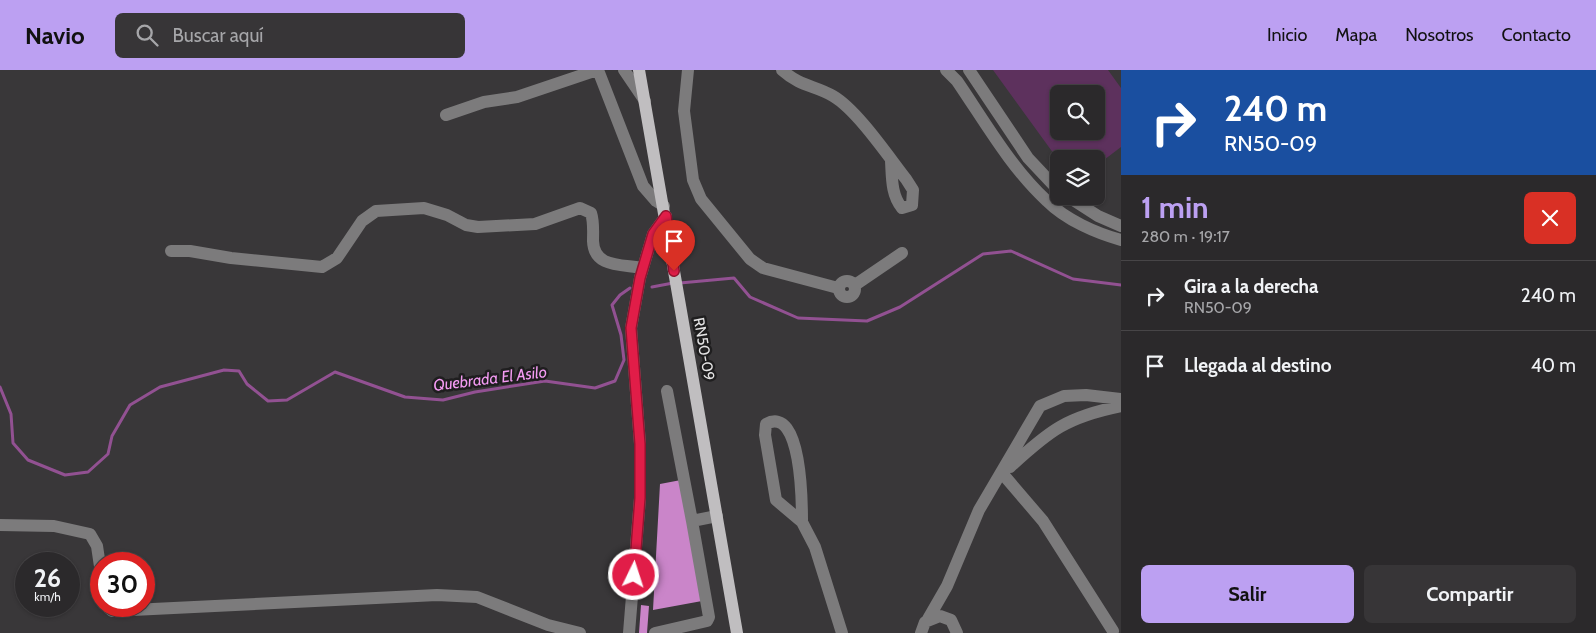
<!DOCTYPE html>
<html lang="es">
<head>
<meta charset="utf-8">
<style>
  :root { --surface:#2b292b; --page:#373537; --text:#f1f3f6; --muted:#a6a6a9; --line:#474547; --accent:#bca0f2 }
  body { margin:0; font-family:Cabin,sans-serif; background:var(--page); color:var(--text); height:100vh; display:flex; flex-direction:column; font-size:19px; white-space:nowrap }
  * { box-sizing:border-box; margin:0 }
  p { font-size:16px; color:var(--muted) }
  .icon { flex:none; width:28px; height:28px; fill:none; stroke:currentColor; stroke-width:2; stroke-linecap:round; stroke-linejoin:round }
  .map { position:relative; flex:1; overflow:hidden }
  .drawer { display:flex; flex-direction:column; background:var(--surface); width:475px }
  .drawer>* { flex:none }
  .banner { background:#1a4fa0; color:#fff; overflow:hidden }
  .tools { position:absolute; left:1050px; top:15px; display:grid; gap:10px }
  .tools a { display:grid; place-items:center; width:55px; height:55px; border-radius:8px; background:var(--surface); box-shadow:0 1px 4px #0004,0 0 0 1px var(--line); font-size:25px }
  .speed { position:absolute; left:15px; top:482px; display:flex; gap:10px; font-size:25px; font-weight:700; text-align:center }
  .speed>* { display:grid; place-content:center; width:65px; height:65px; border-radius:50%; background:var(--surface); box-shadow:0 1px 4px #0004,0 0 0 1px var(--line); line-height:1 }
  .speed small { font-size:12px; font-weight:400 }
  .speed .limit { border:8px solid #d22; background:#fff; color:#111 }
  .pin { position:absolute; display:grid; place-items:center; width:42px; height:42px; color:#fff; margin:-51px -21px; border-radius:50% 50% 50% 0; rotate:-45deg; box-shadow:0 0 5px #0007 }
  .pin .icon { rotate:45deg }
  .me { position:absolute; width:55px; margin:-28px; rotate:4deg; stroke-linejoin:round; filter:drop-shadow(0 0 4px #0008) }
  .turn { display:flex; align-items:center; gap:18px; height:105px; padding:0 20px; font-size:22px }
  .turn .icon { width:65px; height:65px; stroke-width:2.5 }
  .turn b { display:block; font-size:35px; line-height:42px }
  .round { display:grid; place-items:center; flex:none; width:52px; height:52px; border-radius:8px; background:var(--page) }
  .head { display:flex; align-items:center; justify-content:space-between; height:85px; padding:0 20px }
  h1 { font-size:30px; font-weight:800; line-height:38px; color:var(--accent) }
  .action { display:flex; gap:10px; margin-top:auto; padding:10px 20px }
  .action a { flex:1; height:58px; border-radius:8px; background:var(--accent); color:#111; font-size:20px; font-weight:800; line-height:58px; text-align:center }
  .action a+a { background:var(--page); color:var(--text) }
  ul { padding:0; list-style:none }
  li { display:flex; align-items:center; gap:15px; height:70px; padding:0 20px; border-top:1px solid var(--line) }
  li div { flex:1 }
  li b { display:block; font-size:19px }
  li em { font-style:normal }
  header { display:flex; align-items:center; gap:30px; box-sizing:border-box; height:70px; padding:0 25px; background:var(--accent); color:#111 }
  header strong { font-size:24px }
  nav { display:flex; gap:28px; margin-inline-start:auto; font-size:18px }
  .search { width:350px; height:45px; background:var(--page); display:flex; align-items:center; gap:12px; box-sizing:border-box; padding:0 18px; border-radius:8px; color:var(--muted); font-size:19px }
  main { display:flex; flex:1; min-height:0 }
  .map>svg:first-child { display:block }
  .green { fill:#5d315d; fill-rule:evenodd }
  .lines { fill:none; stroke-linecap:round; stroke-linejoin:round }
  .stream { stroke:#925192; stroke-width:3 }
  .building { fill:#ca85c9 }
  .minor { stroke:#7c7b7c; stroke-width:12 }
  .major { stroke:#c0bec0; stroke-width:12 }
  .route-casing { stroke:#92132f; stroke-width:12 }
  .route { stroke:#e11d48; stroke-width:9 }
  .labels { text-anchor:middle; stroke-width:5; stroke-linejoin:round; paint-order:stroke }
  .street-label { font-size:15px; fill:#e5e4e5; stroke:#1f1e1f }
  .water-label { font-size:16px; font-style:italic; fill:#f49bf3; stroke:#1f1e1f }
</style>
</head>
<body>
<header>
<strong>Navio</strong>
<div class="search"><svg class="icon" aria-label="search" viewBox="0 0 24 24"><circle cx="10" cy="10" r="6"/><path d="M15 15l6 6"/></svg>Buscar aquí</div>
<nav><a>Inicio</a><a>Mapa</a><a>Nosotros</a><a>Contacto</a></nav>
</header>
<main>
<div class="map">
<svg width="1121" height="563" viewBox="0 0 1121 563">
  <rect width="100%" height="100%" fill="#393739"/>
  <path class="green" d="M993,0H1108L1121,18V77L1096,96V89H1059V91ZM1059,24H1096V61H1059Z"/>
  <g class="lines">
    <path class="stream" d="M680,213L734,208L750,227L798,248L867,251L900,237L983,184L1011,181L1073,209L1121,215
      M652,217L673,213
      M0,317L11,344L13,373L28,390L65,405L88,402L108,384L112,366L130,335L160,317L224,300L239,301L247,314L268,331L287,330L335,302L405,327L443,330L475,322L545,311L595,318L615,311L624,290L621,265L612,235L620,225L630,218"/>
  </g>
  <path class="building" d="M681,410L702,531L653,540L660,414Z
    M641,535L649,536L647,563H639Z"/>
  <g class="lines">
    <path class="minor" d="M598,0L643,116L656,131L664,136
      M624,0L645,31
      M688,0L684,41L693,110L701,129L750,189L763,198L838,218
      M782,0C801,17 814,15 833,26C857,40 888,86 906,109L913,120L912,135L902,138C891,125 892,107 891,91
      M946,0L957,11C985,52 1011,98 1047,131C1066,150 1096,163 1121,170
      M969,0L1028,88L1059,121
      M446,45L484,32L517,27L597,0
      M1067,126L1098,146L1121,156
      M171,181H190L231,188L322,197L337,188L362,151L376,141L424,138L447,145L466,155L478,157L535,154L580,138L591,143C594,152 593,161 593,171C594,198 621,194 643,198
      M839 219a8 8 0 1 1 16 0a8 8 0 1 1-16 0Z
      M855,215L902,183
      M667,321L692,451
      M1010,397C1050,360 1067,347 1121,336
      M1002,403L1043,451L1113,561
      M802,452C802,434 802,334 766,354L765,365L776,430L802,452L815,477L842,563
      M0,455L54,456L90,464L97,476L101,503
      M106,536L112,541L437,525L477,527L548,555L580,563
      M928,549L947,516L979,440L1040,336L1064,326L1086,325L1121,329
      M629,563L640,428V374L631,258L640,208L653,164L666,146
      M655,563L707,551L709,547L692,451L717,446
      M921,563L925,552L940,546L951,550L957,563"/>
    <path class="major" d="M639,0L737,563"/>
  </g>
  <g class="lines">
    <defs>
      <path id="route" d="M634,505L640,428V374L631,258L640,208L653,164L666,146L674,201"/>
    </defs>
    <use href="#route" class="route-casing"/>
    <use href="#route" class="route"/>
  </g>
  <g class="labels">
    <g class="street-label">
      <text transform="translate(704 279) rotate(80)" y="5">RN50-09</text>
    </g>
    <g class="water-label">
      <text transform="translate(490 308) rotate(-7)" y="6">Quebrada El Asilo</text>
    </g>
  </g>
</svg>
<div class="tools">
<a><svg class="icon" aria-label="search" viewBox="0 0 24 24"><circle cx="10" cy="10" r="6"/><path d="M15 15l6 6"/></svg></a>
<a><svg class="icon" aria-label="layers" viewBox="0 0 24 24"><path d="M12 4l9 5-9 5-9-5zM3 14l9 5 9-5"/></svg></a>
</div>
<div class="speed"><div>26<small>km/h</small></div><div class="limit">30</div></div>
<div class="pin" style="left:674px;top:201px;background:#d93025"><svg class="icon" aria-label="arrive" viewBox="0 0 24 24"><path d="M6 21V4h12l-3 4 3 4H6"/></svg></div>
<svg class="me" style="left:634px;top:505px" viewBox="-20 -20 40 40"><circle r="17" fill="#e11d48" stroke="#fff" stroke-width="3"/><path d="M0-11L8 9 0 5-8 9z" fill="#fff"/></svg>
</div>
<section class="drawer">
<div class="banner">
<div class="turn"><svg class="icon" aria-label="right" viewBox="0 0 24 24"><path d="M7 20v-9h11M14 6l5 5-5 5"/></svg><div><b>240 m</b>RN50-09</div></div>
</div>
<div class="head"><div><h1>1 min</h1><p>280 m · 19:17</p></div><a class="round" style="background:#d93025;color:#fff"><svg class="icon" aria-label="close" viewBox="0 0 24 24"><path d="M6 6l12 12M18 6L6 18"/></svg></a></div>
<ul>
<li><svg class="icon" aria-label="right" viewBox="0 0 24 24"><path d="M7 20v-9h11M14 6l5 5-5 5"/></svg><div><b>Gira a la derecha</b><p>RN50-09</p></div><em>240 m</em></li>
<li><svg class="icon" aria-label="arrive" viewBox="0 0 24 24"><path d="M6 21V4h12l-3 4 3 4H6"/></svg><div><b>Llegada al destino</b></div><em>40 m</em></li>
</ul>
<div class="action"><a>Salir</a><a>Compartir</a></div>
</section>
</main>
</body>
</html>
